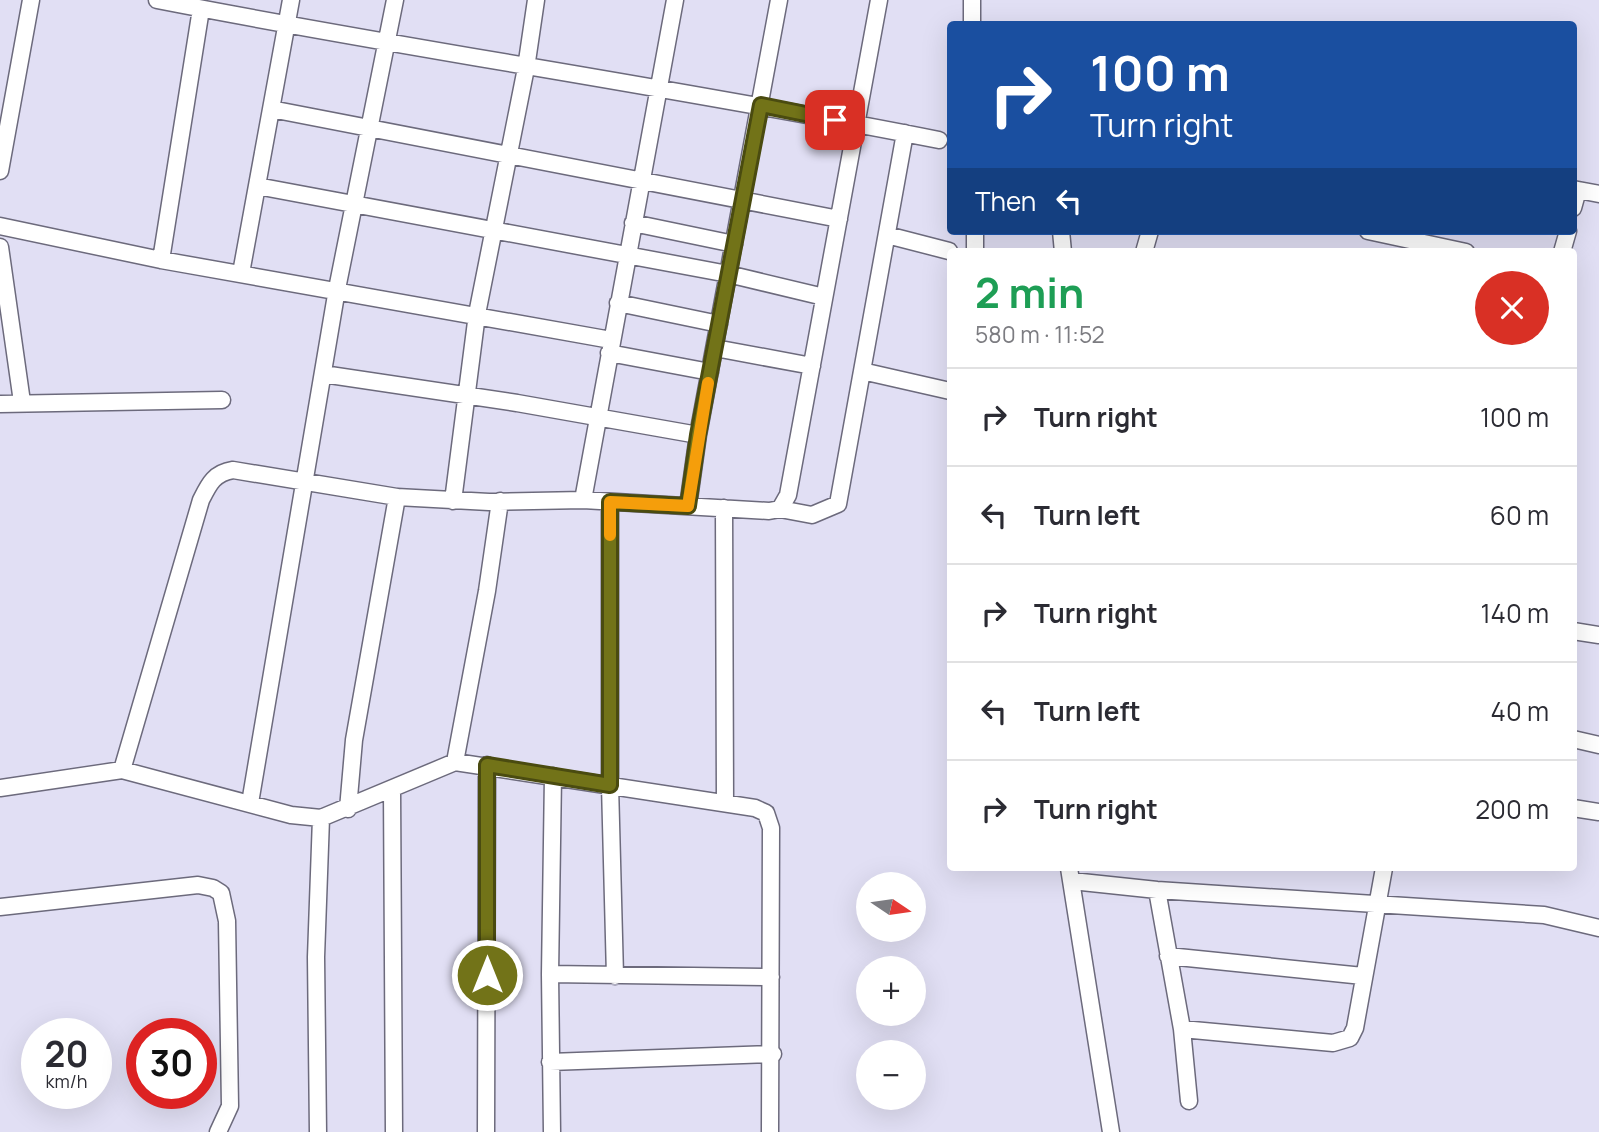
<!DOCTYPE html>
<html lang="en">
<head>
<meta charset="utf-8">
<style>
  :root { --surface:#fff; --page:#f7f7f7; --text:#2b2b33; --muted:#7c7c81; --line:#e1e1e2 }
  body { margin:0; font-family:Manrope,sans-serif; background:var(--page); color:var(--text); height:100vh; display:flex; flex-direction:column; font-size:26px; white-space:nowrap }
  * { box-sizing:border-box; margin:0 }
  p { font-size:23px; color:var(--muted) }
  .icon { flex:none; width:38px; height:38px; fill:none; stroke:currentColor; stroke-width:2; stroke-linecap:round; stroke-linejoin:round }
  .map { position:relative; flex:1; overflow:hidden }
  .drawer { position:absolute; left:947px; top:248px; width:630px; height:623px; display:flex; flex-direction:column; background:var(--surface); border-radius:7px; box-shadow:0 7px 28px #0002 }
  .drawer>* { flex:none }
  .top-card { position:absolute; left:947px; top:21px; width:630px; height:214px; border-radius:7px; box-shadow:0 7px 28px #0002; background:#1a4fa0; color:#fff; overflow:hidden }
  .needle { width:46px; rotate:103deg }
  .fabs { position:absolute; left:856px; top:872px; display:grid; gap:14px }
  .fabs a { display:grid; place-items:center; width:70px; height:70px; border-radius:50%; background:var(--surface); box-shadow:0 7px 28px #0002; font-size:35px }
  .speed { position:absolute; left:21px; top:1018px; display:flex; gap:14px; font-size:35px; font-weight:700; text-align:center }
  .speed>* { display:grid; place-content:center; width:91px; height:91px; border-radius:50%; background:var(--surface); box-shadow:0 7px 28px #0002; line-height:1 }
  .speed small { font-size:18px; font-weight:400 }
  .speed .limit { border:10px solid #d22; background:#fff; color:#111 }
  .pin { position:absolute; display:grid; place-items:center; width:60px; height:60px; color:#fff; margin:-30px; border-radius:14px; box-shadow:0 4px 10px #0006 }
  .me { position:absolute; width:77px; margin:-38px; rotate:0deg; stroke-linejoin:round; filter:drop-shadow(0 0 5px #0008) }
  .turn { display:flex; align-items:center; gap:24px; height:147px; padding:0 28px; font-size:32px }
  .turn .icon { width:91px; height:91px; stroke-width:2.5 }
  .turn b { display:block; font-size:49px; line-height:60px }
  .then { display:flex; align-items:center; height:66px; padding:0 28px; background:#0003; gap:14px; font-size:26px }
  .round { display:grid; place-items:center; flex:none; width:74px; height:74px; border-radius:37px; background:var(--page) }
  .head { display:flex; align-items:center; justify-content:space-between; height:119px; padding:0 28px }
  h1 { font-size:42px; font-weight:700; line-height:52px; color:#1e9e55 }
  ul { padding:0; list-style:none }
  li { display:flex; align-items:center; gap:21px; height:98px; padding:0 28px; border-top:2px solid var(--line) }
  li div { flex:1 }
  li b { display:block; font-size:26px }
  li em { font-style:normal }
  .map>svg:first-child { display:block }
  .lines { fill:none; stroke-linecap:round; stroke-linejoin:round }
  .minor-casing { stroke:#6c6a7c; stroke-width:19 }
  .minor { stroke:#fff; stroke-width:16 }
  .route-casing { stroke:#4a4b10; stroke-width:18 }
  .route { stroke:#727318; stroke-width:12 }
  .slow { stroke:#f59e0b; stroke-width:12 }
</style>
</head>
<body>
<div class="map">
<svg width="1599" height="1132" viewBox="0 0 1599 1132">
  <rect width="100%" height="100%" fill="#e1dff4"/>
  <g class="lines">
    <defs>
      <path id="minor" d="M157,0C417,51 679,88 939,140
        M972,24V0
        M271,109L839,219
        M0,171L31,0
        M257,186L728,274L824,297
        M1573,189L1599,194
        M1573,208L1578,190
        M633,223L734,244
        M0,226L161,260L611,340
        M975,231V252
        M1061,231L1063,252
        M1368,231L1466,252
        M887,235L949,251
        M0,247L22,402
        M1144,252L1150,231
        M1562,252L1568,231
        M161,260L201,9
        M241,273L291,0
        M618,303L719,324
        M715,348L812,366
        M609,353L710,372
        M862,371L950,391
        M323,374L517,403L698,435
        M0,404L222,400
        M583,500L675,0
        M453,501L477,314L526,68L536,0
        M610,502V785L615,976
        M688,506L698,435L779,0
        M724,508L725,803
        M780,509L812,515L838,504L905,133
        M1573,631L1599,635
        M1573,739L1599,745
        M455,762L487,591L500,501
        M122,770L201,500C209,484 214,473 233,470L397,497L489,502L583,500L769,511L780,509L788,495L879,0
        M0,788L122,770L291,815L321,818
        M392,789L394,1132
        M250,803L337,289L395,0
        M1573,808L1599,812
        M348,809L354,740L397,497
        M1069,868L1111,1132
        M1072,881L1157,890L1544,915L1599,928
        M1157,890L1182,1029L1189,1101
        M0,907L198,885L213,888L221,893L227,921L230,1106L218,1132
        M1168,956L1363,976
        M550,974L771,977
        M1182,1029L1333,1043L1350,1038L1355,1028L1384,868
        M550,1062L773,1054
        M318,1132L316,957L321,818L455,762L755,808L766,813L771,828L770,1132
        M486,1132L487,765
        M552,1132L550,974L553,776"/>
    </defs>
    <use href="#minor" class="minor-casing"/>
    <use href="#minor" class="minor"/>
  </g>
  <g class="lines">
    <defs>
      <path id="route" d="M487,975V765L610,785V502L688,506L698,435L761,105L835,120"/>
    </defs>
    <use href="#route" class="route-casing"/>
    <use href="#route" class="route"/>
    <path class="slow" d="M610,535V502L688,506L708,383"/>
  </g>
</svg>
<div class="fabs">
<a><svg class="needle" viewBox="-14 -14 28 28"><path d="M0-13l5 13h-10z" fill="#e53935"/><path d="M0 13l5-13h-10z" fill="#7c7c81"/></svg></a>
<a>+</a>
<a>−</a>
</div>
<div class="speed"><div>20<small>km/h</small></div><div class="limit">30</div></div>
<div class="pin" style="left:835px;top:120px;background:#d93025"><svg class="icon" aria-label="arrive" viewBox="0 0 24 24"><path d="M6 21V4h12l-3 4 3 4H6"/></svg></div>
<svg class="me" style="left:487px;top:975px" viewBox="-20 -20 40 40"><circle r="17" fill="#727318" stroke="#fff" stroke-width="3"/><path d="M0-11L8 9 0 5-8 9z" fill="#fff"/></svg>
<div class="top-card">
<div class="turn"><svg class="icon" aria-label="right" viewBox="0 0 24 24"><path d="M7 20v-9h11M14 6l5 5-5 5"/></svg><div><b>100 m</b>Turn right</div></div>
<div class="then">Then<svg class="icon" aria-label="left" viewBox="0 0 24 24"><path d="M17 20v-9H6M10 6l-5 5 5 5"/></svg></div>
</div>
<section class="drawer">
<div class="head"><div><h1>2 min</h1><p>580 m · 11:52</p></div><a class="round" style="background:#d93025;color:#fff"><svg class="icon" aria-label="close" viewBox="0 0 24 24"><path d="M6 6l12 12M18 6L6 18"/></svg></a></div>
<ul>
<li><svg class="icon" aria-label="right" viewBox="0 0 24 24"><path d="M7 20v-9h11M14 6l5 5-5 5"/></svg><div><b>Turn right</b></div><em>100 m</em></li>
<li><svg class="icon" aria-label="left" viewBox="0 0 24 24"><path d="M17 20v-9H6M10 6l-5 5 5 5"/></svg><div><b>Turn left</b></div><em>60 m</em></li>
<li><svg class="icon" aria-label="right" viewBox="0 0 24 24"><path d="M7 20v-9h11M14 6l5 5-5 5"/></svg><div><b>Turn right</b></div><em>140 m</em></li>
<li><svg class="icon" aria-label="left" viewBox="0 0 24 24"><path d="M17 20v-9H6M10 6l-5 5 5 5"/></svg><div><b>Turn left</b></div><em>40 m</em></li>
<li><svg class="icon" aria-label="right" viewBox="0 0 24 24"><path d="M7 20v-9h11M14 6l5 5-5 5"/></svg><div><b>Turn right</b></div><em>200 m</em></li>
</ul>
</section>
</div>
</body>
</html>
